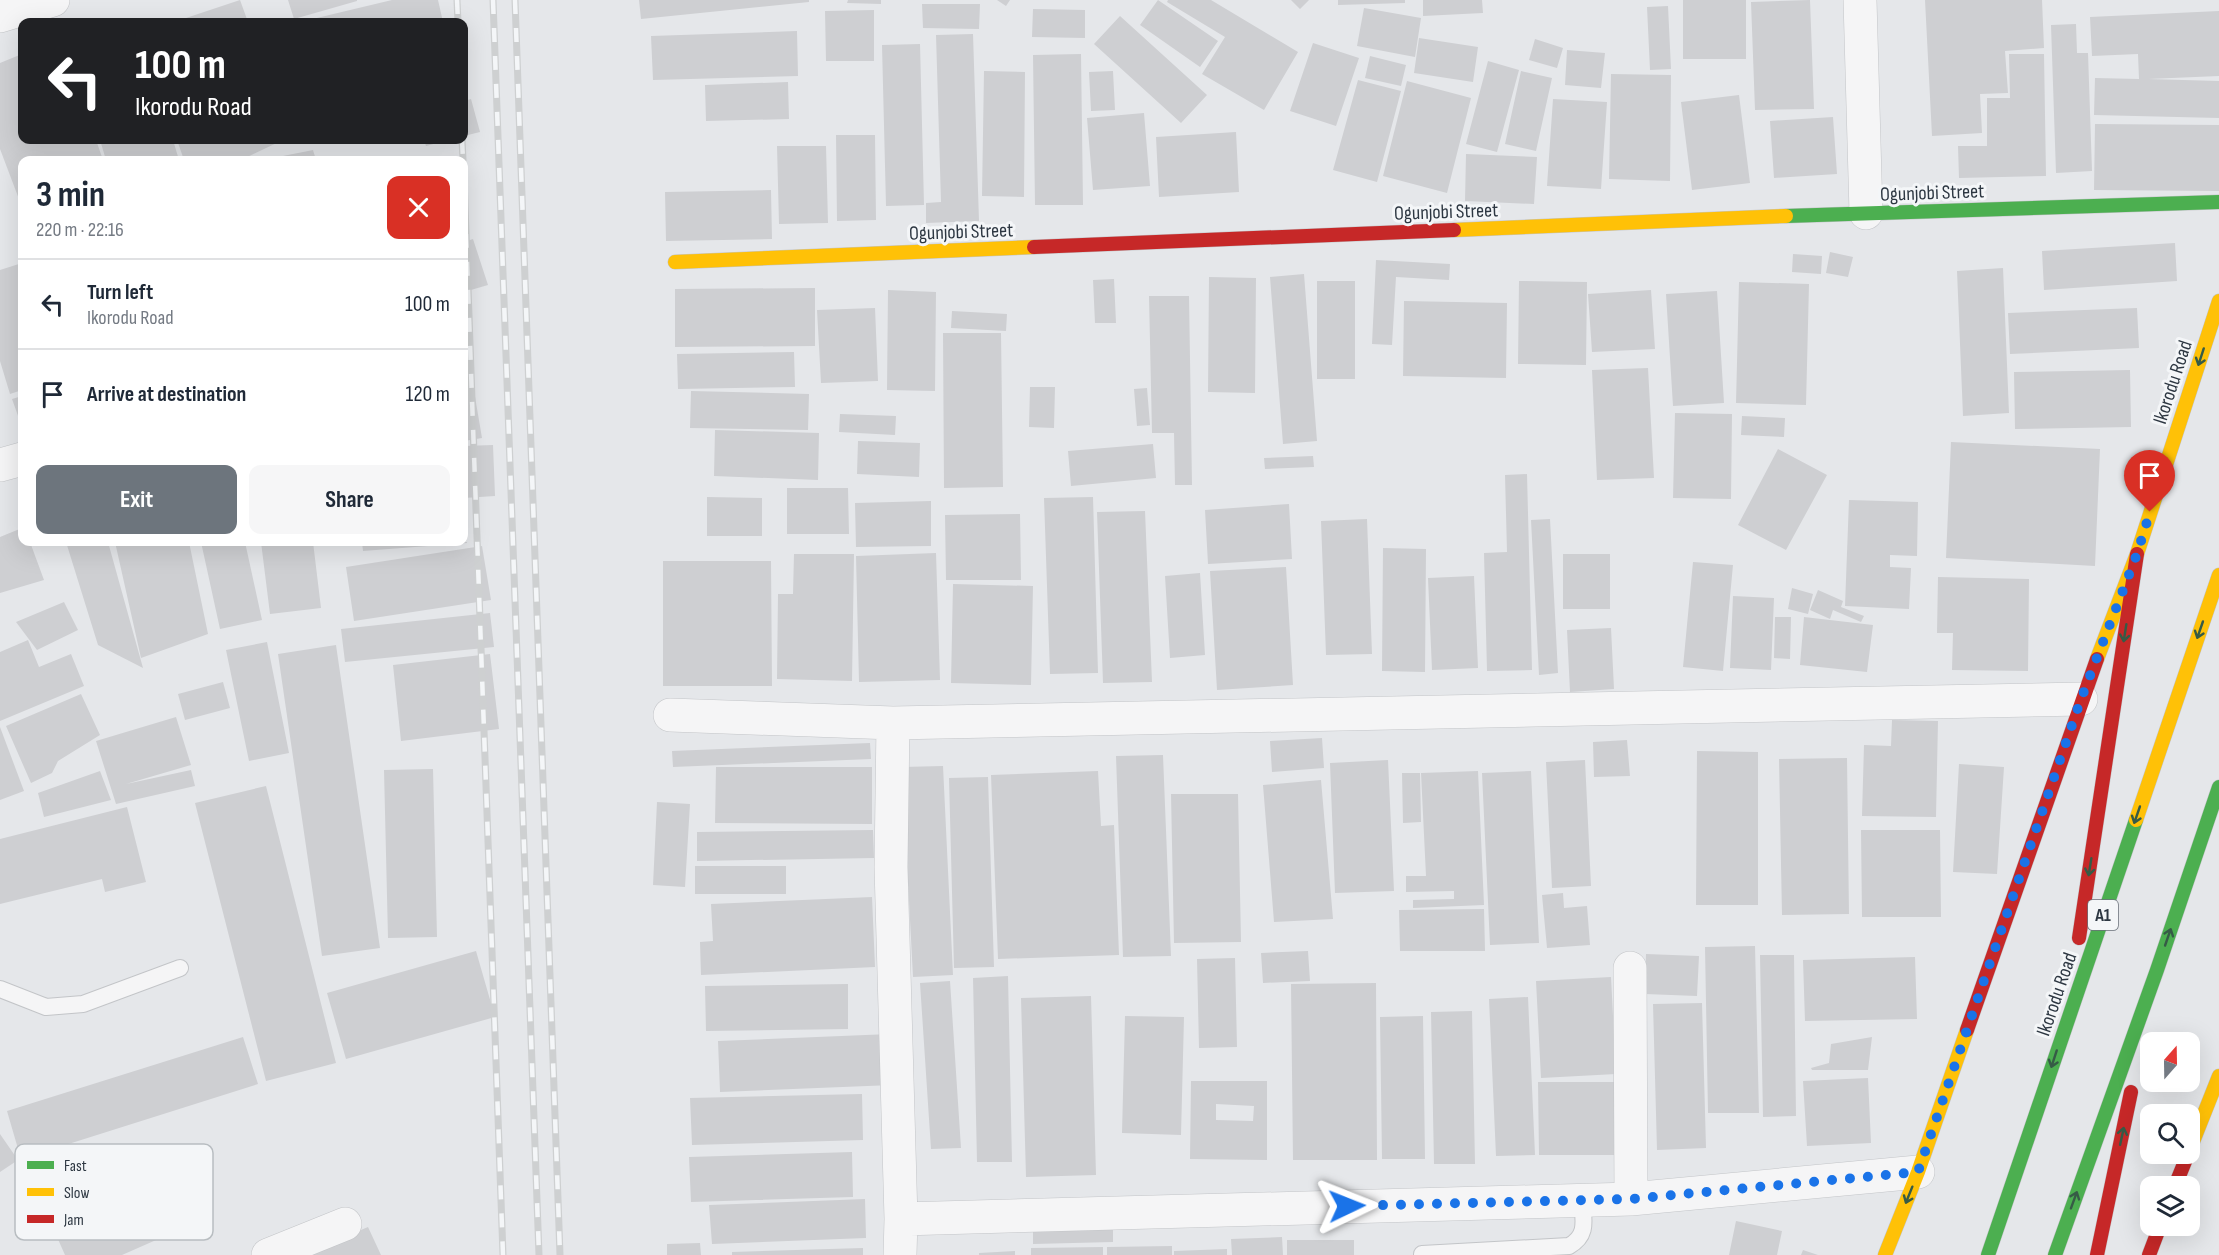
<!DOCTYPE html>
<html lang="en">
<head>
<meta charset="utf-8">
<style>
  :root { --surface:#fff; --page:#f6f6f7; --text:#1f2937; --muted:#747a83; --line:#e0e1e3; --accent:#6d757d }
  body { margin:0; font-family:"Sofia Sans Condensed",sans-serif; background:var(--page); color:var(--text); height:100vh; display:flex; flex-direction:column; font-size:22px; white-space:nowrap }
  * { box-sizing:border-box; margin:0 }
  p { font-size:20px; color:var(--muted) }
  .icon { flex:none; width:33px; height:33px; fill:none; stroke:currentColor; stroke-width:2; stroke-linecap:round; stroke-linejoin:round }
  .map { position:relative; flex:1; overflow:hidden }
  .side { position:absolute; left:18px; top:156px; width:450px; height:390px; display:flex; flex-direction:column; background:var(--surface); border-radius:12px; box-shadow:0 6px 24px #0002 }
  .side>* { flex:none }
  .top-card { position:absolute; left:18px; top:18px; width:450px; height:126px; border-radius:12px; box-shadow:0 6px 24px #0002; background:#202124; color:#fff; overflow:hidden }
  .needle { width:39px; rotate:20deg }
  .controls { position:absolute; left:2140px; top:1032px; display:grid; gap:12px }
  .controls a { display:grid; place-items:center; width:60px; height:60px; border-radius:12px; background:var(--surface); box-shadow:0 6px 24px #0002; font-size:30px }
  .pin { position:absolute; display:grid; place-items:center; width:51px; height:51px; color:#fff; margin:-62px -26px; border-radius:50% 50% 50% 0; rotate:-45deg; box-shadow:0 0 6px #0007 }
  .pin .icon { rotate:45deg }
  .me { position:absolute; width:66px; margin:-33px; rotate:88deg; stroke-linejoin:round; filter:drop-shadow(0 0 4px #0008) }
  .turn { display:flex; align-items:center; gap:21px; height:126px; padding:0 18px; font-size:27px }
  .turn .icon { width:78px; height:78px; stroke-width:2.5 }
  .turn b { display:block; font-size:42px; line-height:51px }
  .round { display:grid; place-items:center; flex:none; width:63px; height:63px; border-radius:12px; background:var(--page) }
  .overview { display:flex; align-items:center; justify-content:space-between; height:102px; padding:0 18px }
  h1 { font-size:36px; font-weight:700; line-height:45px }
  .button { display:flex; gap:12px; margin-top:auto; padding:12px 18px }
  .button a { flex:1; height:69px; border-radius:12px; background:var(--accent); color:#fff; font-size:24px; font-weight:700; line-height:69px; text-align:center }
  .button a+a { background:var(--page); color:var(--text) }
  ul { padding:0; list-style:none }
  li { display:flex; align-items:center; gap:18px; height:90px; padding:0 18px; border-top:2px solid var(--line) }
  li div { flex:1 }
  li b { display:block; font-size:22px }
  li em { font-style:normal }
  .map>svg:first-child { display:block }
  .building { fill:#cecfd2; fill-rule:evenodd }
  .lines { fill:none; stroke-linecap:round; stroke-linejoin:round }
  .lane-casing { stroke:#c3c5c8; stroke-width:18 }
  .street-casing { stroke:#c3c5c8; stroke-width:34 }
  .fast-casing { stroke:#c3c5c8; stroke-width:15 }
  .slow-casing { stroke:#c3c5c8; stroke-width:15 }
  .jam-casing { stroke:#c3c5c8; stroke-width:15 }
  .lane { stroke:#f5f5f6; stroke-width:16 }
  .street { stroke:#f5f5f6; stroke-width:33 }
  .fast { stroke:#4caf50; stroke-width:14 }
  .slow { stroke:#ffc107; stroke-width:14 }
  .jam { stroke:#c62828; stroke-width:14 }
  .rail-casing { stroke:#ced0d1; stroke-width:7 }
  .rail { stroke:#f4f6f8; stroke-width:4.5; stroke-dasharray:14; stroke-linecap:butt }
  .oneway { stroke:#365b46 }
  .route { stroke:#1a73e8; stroke-width:10; stroke-dasharray:0 18 }
  .labels { text-anchor:middle; stroke-width:6; stroke-linejoin:round; paint-order:stroke }
  .shield { fill:#f4f6f8; stroke:#697079; stroke-width:1.5 }
  .shield-label { font-size:18px; font-weight:bold; fill:#2d3742 }
  .street-label { font-size:20px; fill:#2d3742; stroke:#f4f6f8 }
  .key { fill:#f4f6f8; stroke:#b8bdc1; stroke-width:1.5 }
  .key-label { font-size:16px; fill:#2d3742 }
</style>
</head>
<body>
<div class="map">
<svg width="2219" height="1255" viewBox="0 0 2219 1255">
  <rect width="100%" height="100%" fill="#e5e7ea"/>
  <path class="building" d="M240,0L248,22H174Z
    M288,0H357V1L294,19Z
    M392,0H438L443,22H300Z
    M639,0H809V2L641,19Z
    M848,0H881V4L847,3Z
    M997,0H1010L1006,6Z
    M1158,0L1218,41L1200,67L1140,25Z
    M1168,0H1211L1298,52L1264,110L1202,74L1225,37L1167,2Z
    M1291,0H1309L1300,9Z
    M1338,0H1405V3L1338,5Z
    M1423,0H1482L1483,13L1423,16Z
    M1683,0H1746V59H1683Z
    M1810,0L1814,109L1755,110L1751,2Z
    M1925,0H2042L2044,48L2005,51L2008,93L1980,94L1982,133L1932,136Z
    M922,4H980L979,29L923,28Z
    M1668,6L1671,69L1650,70L1647,7Z
    M1364,8L1421,18L1415,57L1357,46Z
    M1033,9L1085,10V38L1032,37Z
    M874,10V61H826L825,11Z
    M2219,11V76L2148,79L2219,81V118L2094,115L2095,78L2139,79L2138,54L2092,56L2090,17Z
    M1120,16L1207,95L1181,123L1094,44Z
    M2076,24L2077,53H2088L2092,171L2056,173L2051,25Z
    M797,31L798,76L653,80L651,36Z
    M973,34L979,221L926,223V203L941,202L936,35Z
    M1419,38L1478,47L1473,82L1414,73Z
    M1535,39L1563,48L1557,68L1529,60Z
    M1313,43L1359,58L1336,126L1290,111Z
    M920,44L924,205L886,206L882,45Z
    M1567,50L1605,53L1601,88L1565,85Z
    M22,54V140H96L103,160H22V207L0,149V63Z
    M1081,54L1083,205H1035L1033,55Z
    M2009,54H2044L2046,176L1959,178L1958,146H1987V98H2010Z
    M464,56L468,72L464,73Z
    M1370,56L1406,65L1401,86L1365,78Z
    M1488,61L1519,70L1497,152L1466,144Z
    M984,71L1025,72L1024,197L982,196Z
    M1113,71L1115,110L1091,111L1089,72Z
    M1521,71L1552,78L1536,151L1505,144Z
    M1611,74L1671,75L1670,181L1609,179Z
    M1358,80L1401,91L1377,182L1333,170Z
    M1407,81L1471,98L1447,193L1383,176Z
    M788,82L789,119L706,121L705,85Z
    M1739,95L1750,183L1692,190L1681,102Z
    M471,99L480,132L464,136V101Z
    M1553,99L1607,102L1601,189L1547,186Z
    M1144,113L1150,186L1093,190L1087,118Z
    M1833,117L1837,174L1774,178L1770,121Z
    M2095,124L2219,125V191L2094,190Z
    M1236,132L1239,192L1159,197L1156,137Z
    M836,135H875L876,220L837,221Z
    M100,140H173L179,160H106Z
    M177,140H283L241,160H184Z
    M424,140H448L426,146Z
    M777,146H826L828,223L779,224Z
    M313,150L316,160H279L278,157Z
    M1466,154L1537,157L1534,204L1465,201Z
    M771,190L772,239L666,241L665,192Z
    M473,239L488,285L464,292V242Z
    M2175,243L2177,281L2044,290L2042,251Z
    M1830,252L1853,257L1848,277L1826,273Z
    M1793,254L1822,256L1821,274L1792,272Z
    M1376,260L1450,264L1449,280L1396,277L1392,345L1372,344Z
    M22,263V390L10,394L0,361V270Z
    M2003,268L2009,413L1963,416L1957,271Z
    M1304,274L1317,441L1283,444L1270,277Z
    M1209,277L1256,278L1255,393L1208,392Z
    M1114,279L1116,323H1095L1093,280Z
    M1317,281H1355V379H1317Z
    M1519,281L1587,282L1586,365L1518,364Z
    M1739,282L1809,284L1806,405L1736,403Z
    M815,288V346L675,347V289Z
    M888,290L936,292L935,391L887,390Z
    M1651,290L1655,349L1592,352L1588,294Z
    M1717,291L1724,403L1673,406L1666,294Z
    M1149,296H1189L1192,485H1175L1174,433H1152Z
    M1404,301L1507,303L1506,378L1403,376Z
    M875,308L878,381L821,383L817,310Z
    M2137,308L2139,348L2010,354L2008,313Z
    M952,311L1007,314L1006,331L951,328Z
    M943,333H1001L1003,487L944,488Z
    M794,352L795,387L678,389L677,354Z
    M1648,368L1654,478L1597,480L1592,370Z
    M2130,370L2131,427L2015,429L2014,372Z
    M472,379L482,438L464,441V380Z
    M1030,387H1055L1054,428L1029,427Z
    M1147,388L1150,425L1137,426L1134,389Z
    M691,391L809,394L808,430L690,428Z
    M22,396V427L12,399Z
    M1675,413L1732,414L1731,499L1673,498Z
    M840,414L896,416L895,435L839,432Z
    M1742,416L1785,418L1784,437L1741,435Z
    M715,430L819,433L818,480L714,476Z
    M858,441L920,443L919,477L857,474Z
    M1951,442L2100,449L2095,566L1946,558Z
    M1153,444L1156,478L1071,486L1068,451Z
    M493,445L495,496L464,498V446Z
    M1778,449L1827,475L1786,550L1738,525Z
    M1313,456L1314,467L1265,469L1264,458Z
    M1527,474L1532,670L1487,671L1484,553L1507,552L1505,475Z
    M787,488H848L849,534H787Z
    M707,497L762,498V536H707Z
    M1093,497L1098,673L1050,674L1044,498Z
    M1849,500L1918,502L1917,556L1890,555V567L1911,568L1909,609L1845,606Z
    M931,501V546L856,547L855,503Z
    M1289,504L1292,559L1208,564L1205,510Z
    M1145,511L1152,682L1103,683L1097,512Z
    M1020,514L1021,580H946L945,515Z
    M1367,519L1372,654L1326,655L1321,521Z
    M1550,519L1558,673L1539,675L1531,520Z
    M22,528V542H30L44,580L0,593V537Z
    M66,542H108L143,668L98,645Z
    M115,542H189L208,634L141,658Z
    M201,542H245L262,620L220,629Z
    M261,542H313L321,608L270,614Z
    M362,542H467V543L363,551Z
    M482,546L491,600L354,621L346,567Z
    M1383,548L1426,549L1425,672L1382,671Z
    M936,553L940,680L859,682L856,556Z
    M794,554H854L852,681L777,679L778,594H793Z
    M1563,554H1610V609H1563Z
    M663,561H771L772,686H663Z
    M1693,562L1733,565L1723,671L1683,667Z
    M1286,567L1293,685L1217,690L1210,571Z
    M1200,573L1205,655L1170,658L1165,576Z
    M1474,576L1478,668L1432,670L1428,578Z
    M1938,577L2029,579L2028,671L1952,670L1953,633H1937Z
    M953,584L1033,586L1031,685L951,683Z
    M1792,588L1813,594L1808,614L1788,609Z
    M1818,590L1843,601L1841,607L1864,616L1861,622L1833,610L1830,619L1810,610Z
    M1733,596L1774,598L1771,670L1730,668Z
    M64,602L78,630L37,650L16,622Z
    M490,613L494,647L345,662L341,629Z
    M1775,617H1791L1790,659L1774,658Z
    M1804,617L1873,625L1867,672L1800,665Z
    M1611,628L1614,689L1570,692L1567,630Z
    M28,640L39,667L71,654L84,686L0,721V652Z
    M267,642L289,753L249,761L226,650Z
    M336,645L380,948L322,956L278,654Z
    M490,654L499,729L401,741L393,665Z
    M223,682L230,708L185,720L178,694Z
    M81,694L100,735L58,761L52,773L31,783L6,726Z
    M176,717L191,765L126,784L191,770L195,786L116,804L96,741Z
    M1892,720L1938,721L1936,817L1862,816L1864,745L1891,746Z
    M0,727L24,791L0,800Z
    M1322,738L1324,768L1272,772L1270,741Z
    M1627,740L1630,776L1594,777L1593,742Z
    M870,743L871,759L673,767L672,751Z
    M1697,751L1758,752V905H1696Z
    M1163,755L1171,956L1123,957L1116,756Z
    M1847,758L1849,914L1782,915L1779,759Z
    M1388,760L1394,891L1335,893L1330,763Z
    M1585,760L1591,886L1552,888L1546,762Z
    M1959,764L2004,767L1997,874L1953,872Z
    M943,766L953,975L913,977L902,767Z
    M716,767H872V824L715,823Z
    M433,769L437,937L388,938L384,770Z
    M100,771L111,800L44,817L38,793Z
    M1098,771L1101,826L1114,825L1119,955L998,959L991,775Z
    M1478,771L1484,905L1413,908V900L1454,899V891L1406,892V876H1426L1421,773Z
    M1531,771L1539,943L1490,945L1482,773Z
    M1402,773H1420L1421,822L1403,823Z
    M988,777L994,967L954,968L949,778Z
    M1321,780L1333,919L1274,922L1263,785Z
    M266,786L336,1063L266,1081L195,803Z
    M1171,794H1238L1241,942L1174,943Z
    M657,802L690,804L685,887L653,885Z
    M127,807L146,882L105,892L102,879L0,904V839Z
    M873,830L874,858L697,861V832Z
    M1861,830H1940L1941,917H1862Z
    M695,866H786V894H695Z
    M1563,893L1564,908L1587,906L1590,945L1547,948L1542,895Z
    M872,897L875,967L701,975L700,942L713,941L711,904Z
    M1484,909L1485,951H1400L1399,910Z
    M1755,946L1759,1113H1708L1705,947Z
    M476,951L495,1017L346,1059L327,993Z
    M1308,951L1310,981L1263,983L1261,953Z
    M1646,954L1699,956L1697,996L1645,994Z
    M1760,955H1794L1796,1116L1763,1117Z
    M1915,957L1917,1019L1805,1021L1803,960Z
    M1235,958L1237,1047L1199,1048L1197,959Z
    M1008,976L1012,1162H977L973,978Z
    M1611,977L1616,1074L1541,1078L1536,981Z
    M950,981L961,1148L931,1149L920,983Z
    M1376,983L1377,1160H1293L1291,984Z
    M848,984V1029L706,1031L705,986Z
    M1091,996L1096,1175L1026,1177L1021,998Z
    M1528,997L1535,1155L1496,1156L1489,999Z
    M1702,1003L1706,1148L1657,1150L1653,1004Z
    M1472,1011L1475,1164H1434L1431,1012Z
    M1125,1016L1184,1017L1181,1135L1122,1133Z
    M1423,1016L1425,1159H1382L1380,1017Z
    M890,1034L892,1085L720,1092L718,1041Z
    M243,1037L258,1084L21,1159L7,1111Z
    M1872,1037L1868,1070H1812L1811,1068L1829,1063L1831,1044Z
    M1868,1078L1871,1143L1807,1146L1803,1081Z
    M1191,1081H1267V1160L1190,1159ZM1216,1104L1254,1106L1253,1121L1216,1120Z
    M1538,1082H1615L1616,1155H1539Z
    M862,1094L863,1140L692,1145L690,1098Z
    M0,1134L18,1160L0,1172Z
    M852,1152L853,1197L691,1202L689,1157Z
    M143,1168L172,1233L122,1255H65L45,1210Z
    M865,1199L866,1238L712,1244L709,1205Z
    M1113,1219V1242L1033,1244V1220Z
    M1736,1221L1782,1231L1777,1255H1729Z
    M368,1227L381,1255H302Z
    M1282,1237L1283,1255H1232L1231,1239Z
    M1287,1240H1354V1255H1287Z
    M700,1243L701,1255H667V1244Z
    M1172,1246V1255H1107V1247Z
    M1103,1247V1255H1031V1248Z
    M863,1248V1255H732V1252Z
    M1227,1249V1255H1174V1251Z
    M1803,1250L1818,1255H1801Z
    M1015,1251V1255H979V1253Z"/>
  <g class="lines">
    <defs>
      <path id="lane" d="M0,989L46,1007L83,1004L180,968
        M1422,1254L1569,1246C1589,1235 1583,1219 1582,1199"/>
      <path id="street" d="M1860,0L1866,213
        M0,16L53,0
        M0,465L22,459
        M670,715L893,723L2081,699
        M893,723L891,867L901,1219L900,1255
        M1630,968L1631,1199
        M901,1219L1631,1199L1918,1172
        M268,1255L345,1224"/>
      <path id="fast" d="M1786,216L2219,202
        M1988,1255L2136,820
        M2055,1255L2157,970L2219,787"/>
      <path id="slow" d="M1454,230L1786,216
        M675,262L1034,247
        M2097,659L2137,554L2219,301
        M2136,820L2219,575
        M2190,1149L2219,1076
        M1885,1255L1918,1172L1967,1030"/>
      <path id="jam" d="M1034,247L1454,230
        M2079,938L2137,554
        M1967,1030L2097,659
        M2175,1186L2188,1154
        M2097,1255L2131,1092
        M2149,1255L2160,1226"/>
    </defs>
    <use href="#lane" class="lane-casing"/>
    <use href="#street" class="street-casing"/>
    <use href="#fast" class="fast-casing"/>
    <use href="#slow" class="slow-casing"/>
    <use href="#jam" class="jam-casing"/>
    <use href="#lane" class="lane"/>
    <use href="#street" class="street"/>
    <use href="#fast" class="fast"/>
    <use href="#slow" class="slow"/>
    <use href="#jam" class="jam"/>
    <defs>
      <path id="rail" d="M457,0L458,22
        M493,0L539,1255
        M515,0L560,1255
        M462,140L463,160
        M464,178L503,1255"/>
    </defs>
    <use href="#rail" class="rail-casing"/>
    <use href="#rail" class="rail"/>
  </g>
  <defs><path id="oneway-shaft" d="M-6 0H5M1.5-3L5.5 0L1.5 3" fill="none" stroke-width="1.6" stroke-linecap="round" stroke-linejoin="round" transform="scale(1.5)"/></defs>
  <g class="oneway">
    <use href="#oneway-shaft" transform="translate(2201 357) rotate(108)"/>
    <use href="#oneway-shaft" transform="translate(2200 630) rotate(109)"/>
    <use href="#oneway-shaft" transform="translate(2125 633) rotate(99)"/>
    <use href="#oneway-shaft" transform="translate(2137 815) rotate(109)"/>
    <use href="#oneway-shaft" transform="translate(2090 867) rotate(99)"/>
    <use href="#oneway-shaft" transform="translate(2168 937) rotate(-71)"/>
    <use href="#oneway-shaft" transform="translate(2054 1059) rotate(108)"/>
    <use href="#oneway-shaft" transform="translate(2122 1136) rotate(-78)"/>
    <use href="#oneway-shaft" transform="translate(1909 1195) rotate(112)"/>
    <use href="#oneway-shaft" transform="translate(2074 1200) rotate(-70)"/>
  </g>
  <g class="lines">
    <path class="route" d="M1347,1206L1631,1199L1918,1172L2081,699L2137,554L2150,512"/>
  </g>
  <g class="labels">
    <rect class="shield" x="2088" y="900" width="30" height="30" rx="4.5"/>
    <g class="shield-label">
      <text x="2103" y="921">A1</text>
    </g>
    <g class="street-label">
      <text transform="translate(1932 192) rotate(-2)" y="7">Ogunjobi Street</text>
      <text transform="translate(1446 211) rotate(-2)" y="7">Ogunjobi Street</text>
      <text transform="translate(961 231) rotate(-2)" y="7">Ogunjobi Street</text>
      <text transform="translate(2172 382) rotate(-72)" y="7">Ikorodu Road</text>
      <text transform="translate(2056 994) rotate(-71)" y="7">Ikorodu Road</text>
    </g>
  </g>
  <rect x="15" y="1144" width="198" height="96" rx="9" class="key"/>
  <rect x="27" y="1161" width="27" height="8" fill="#4caf50"/>
  <rect x="27" y="1188" width="27" height="8" fill="#ffc107"/>
  <rect x="27" y="1215" width="27" height="8" fill="#c62828"/>
  <g class="key-label">
    <text x="64" y="1171">Fast</text>
    <text x="64" y="1198">Slow</text>
    <text x="64" y="1225">Jam</text>
  </g>
</svg>
<div class="controls">
<a><svg class="needle" viewBox="-14 -14 28 28"><path d="M0-13l5 13h-10z" fill="#e53935"/><path d="M0 13l5-13h-10z" fill="#747a83"/></svg></a>
<a><svg class="icon" aria-label="search" viewBox="0 0 24 24"><circle cx="10" cy="10" r="6"/><path d="M15 15l6 6"/></svg></a>
<a><svg class="icon" aria-label="layers" viewBox="0 0 24 24"><path d="M12 4l9 5-9 5-9-5zM3 14l9 5 9-5"/></svg></a>
</div>
<div class="pin" style="left:2150px;top:512px;background:#d93025"><svg class="icon" aria-label="arrive" viewBox="0 0 24 24"><path d="M6 21V4h12l-3 4 3 4H6"/></svg></div>
<svg class="me" style="left:1347px;top:1206px" viewBox="-20 -20 40 40"><path d="M0-17L14 15 0 8-14 15z" fill="#1a73e8" stroke="#fff" stroke-width="4"/></svg>
<div class="top-card">
<div class="turn"><svg class="icon" aria-label="left" viewBox="0 0 24 24"><path d="M17 20v-9H6M10 6l-5 5 5 5"/></svg><div><b>100 m</b>Ikorodu Road</div></div>
</div>
<section class="side">
<div class="overview"><div><h1>3 min</h1><p>220 m · 22:16</p></div><a class="round" style="background:#d93025;color:#fff"><svg class="icon" aria-label="close" viewBox="0 0 24 24"><path d="M6 6l12 12M18 6L6 18"/></svg></a></div>
<ul>
<li><svg class="icon" aria-label="left" viewBox="0 0 24 24"><path d="M17 20v-9H6M10 6l-5 5 5 5"/></svg><div><b>Turn left</b><p>Ikorodu Road</p></div><em>100 m</em></li>
<li><svg class="icon" aria-label="arrive" viewBox="0 0 24 24"><path d="M6 21V4h12l-3 4 3 4H6"/></svg><div><b>Arrive at destination</b></div><em>120 m</em></li>
</ul>
<div class="button"><a>Exit</a><a>Share</a></div>
</section>
</div>
</body>
</html>
